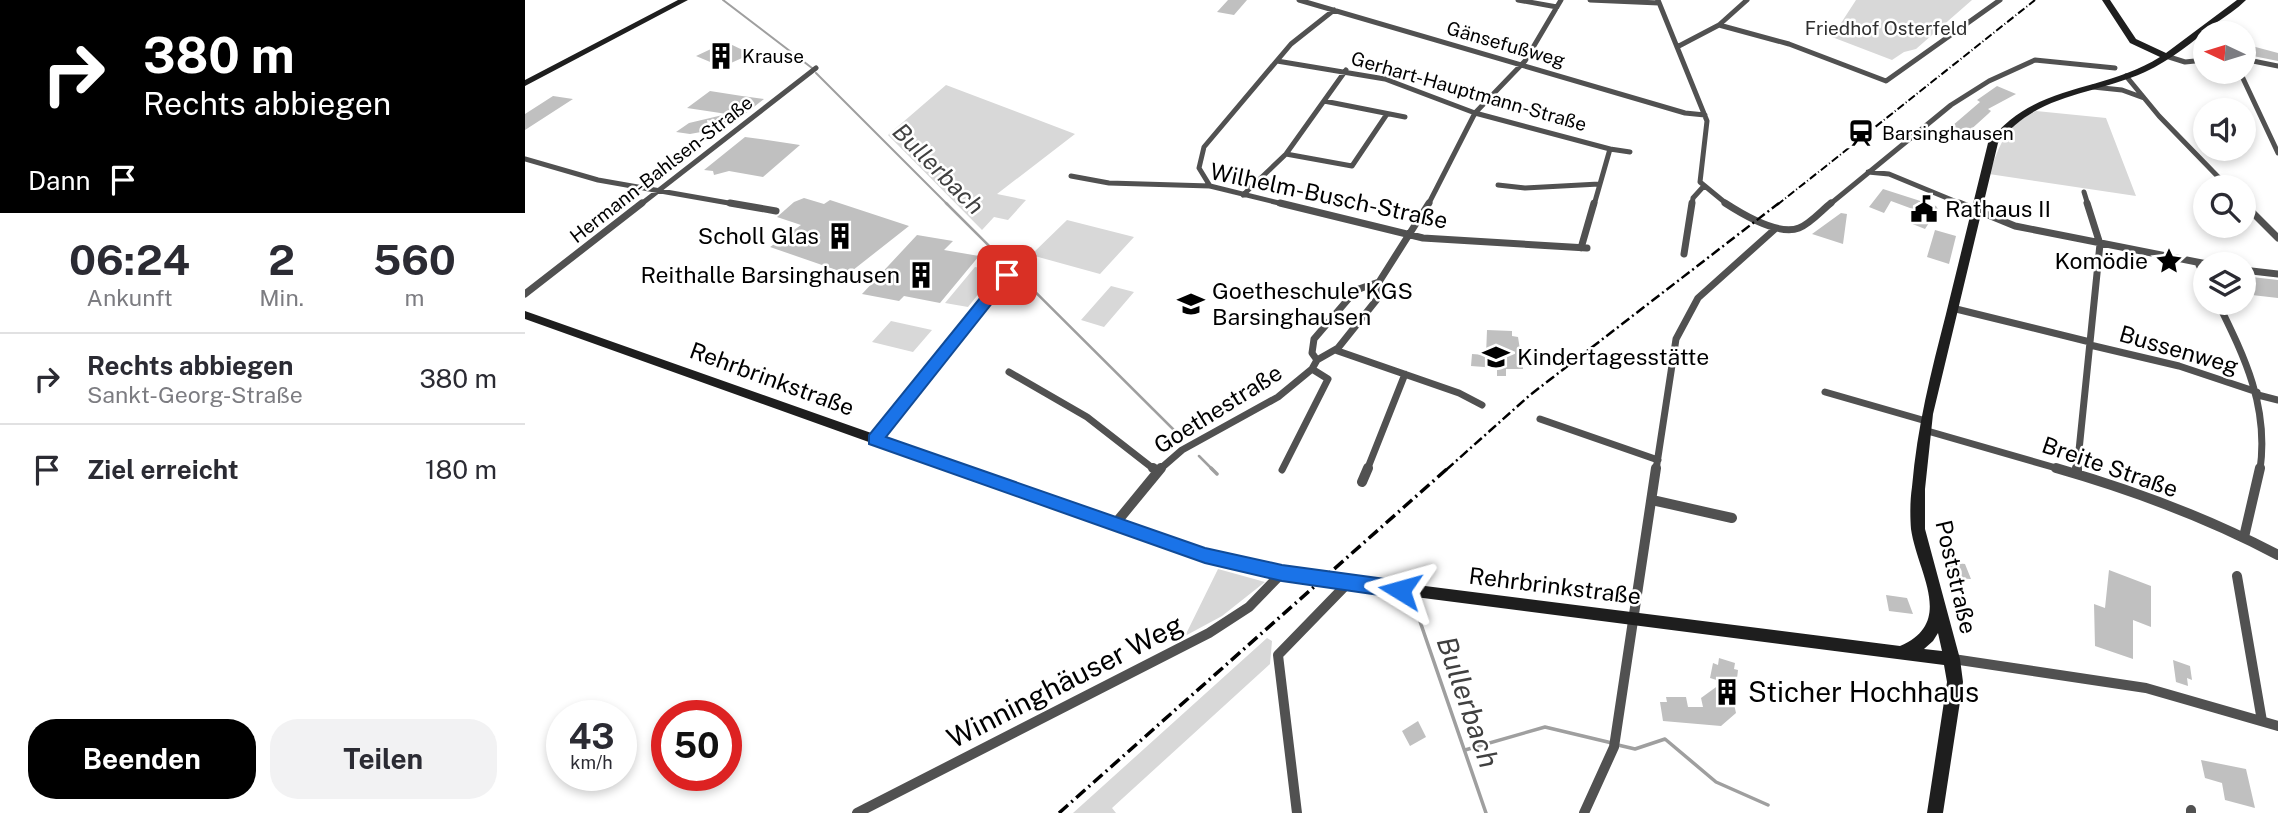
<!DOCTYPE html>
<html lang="de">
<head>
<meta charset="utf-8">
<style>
  :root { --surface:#fff; --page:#f2f2f3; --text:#2b2b33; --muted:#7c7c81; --line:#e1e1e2; --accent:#000 }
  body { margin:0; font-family:"Public Sans",sans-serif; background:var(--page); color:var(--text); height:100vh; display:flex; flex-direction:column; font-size:26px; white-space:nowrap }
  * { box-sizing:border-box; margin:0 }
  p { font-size:23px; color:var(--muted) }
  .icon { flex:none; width:38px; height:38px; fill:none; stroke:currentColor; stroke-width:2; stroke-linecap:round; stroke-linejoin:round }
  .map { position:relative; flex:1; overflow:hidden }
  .sheet { display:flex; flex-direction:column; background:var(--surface); width:525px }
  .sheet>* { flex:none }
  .guide { background:#000; color:#fff; overflow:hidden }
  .needle { width:46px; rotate:274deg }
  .buttons { position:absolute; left:1668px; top:21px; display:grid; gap:14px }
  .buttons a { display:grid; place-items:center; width:63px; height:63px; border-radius:50%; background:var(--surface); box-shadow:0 4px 10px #0003; font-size:35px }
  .speed { position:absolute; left:21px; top:700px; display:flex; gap:14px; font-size:35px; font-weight:700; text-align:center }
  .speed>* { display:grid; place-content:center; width:91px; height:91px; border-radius:50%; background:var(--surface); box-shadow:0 4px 10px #0003; line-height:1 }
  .speed small { font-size:18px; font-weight:400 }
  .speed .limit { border:10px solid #d22; background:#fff; color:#111 }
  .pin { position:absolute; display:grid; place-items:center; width:60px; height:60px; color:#fff; margin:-30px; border-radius:14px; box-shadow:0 4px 10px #0006 }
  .me { position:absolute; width:77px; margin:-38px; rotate:278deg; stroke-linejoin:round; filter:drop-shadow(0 0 5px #0008) }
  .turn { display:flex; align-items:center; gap:24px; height:147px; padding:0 28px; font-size:32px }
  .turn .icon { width:91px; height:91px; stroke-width:2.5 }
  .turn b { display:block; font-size:49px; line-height:60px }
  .then { display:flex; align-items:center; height:66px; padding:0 28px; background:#0003; gap:14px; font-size:26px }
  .eta { display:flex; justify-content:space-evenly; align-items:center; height:119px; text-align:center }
  .eta b { font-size:42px; font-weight:700; line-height:49px }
  .primary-button { display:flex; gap:14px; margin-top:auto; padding:14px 28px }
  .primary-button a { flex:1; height:80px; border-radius:28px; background:var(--accent); color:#fff; font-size:28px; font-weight:700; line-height:80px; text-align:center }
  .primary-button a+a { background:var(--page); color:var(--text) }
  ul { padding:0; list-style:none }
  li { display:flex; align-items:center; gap:21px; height:91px; padding:0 28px; border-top:2px solid var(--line) }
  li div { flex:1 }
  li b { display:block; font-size:26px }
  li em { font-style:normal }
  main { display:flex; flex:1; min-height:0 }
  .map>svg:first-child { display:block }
  .green { fill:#d8d8d8 }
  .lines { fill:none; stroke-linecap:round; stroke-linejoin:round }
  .stream-far2 { stroke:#9f9f9f; stroke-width:2 }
  .stream-far1 { stroke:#9f9f9f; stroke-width:2.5 }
  .stream { stroke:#9f9f9f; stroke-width:3.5 }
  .building { fill:#c0c0c0 }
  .street-far2 { stroke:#515151; stroke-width:5 }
  .street-far1 { stroke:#515151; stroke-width:7 }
  .street { stroke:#515151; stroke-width:10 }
  .secondary { fill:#1e1e1e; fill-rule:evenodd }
  .rail-far2 { stroke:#000; stroke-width:2; stroke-dasharray:8 2.5 1 2.5; stroke-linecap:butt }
  .rail-far1 { stroke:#000; stroke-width:2.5; stroke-dasharray:10 3.5 2 3.5; stroke-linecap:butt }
  .rail { stroke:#000; stroke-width:3.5; stroke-dasharray:12 4.5 2 4.5; stroke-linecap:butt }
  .route { fill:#1a73e8; stroke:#114b97; stroke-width:2 }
  .labels { text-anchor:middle; stroke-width:5; stroke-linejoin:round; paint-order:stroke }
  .far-park-label { font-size:19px; fill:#2f2f2f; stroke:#fff }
  .far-street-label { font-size:19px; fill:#000; stroke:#fff }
  .far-poi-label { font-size:19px; fill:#000; stroke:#fff; text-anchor:start }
  .street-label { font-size:23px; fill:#000; stroke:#fff }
  .poi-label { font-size:23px; fill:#000; stroke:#fff; text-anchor:start }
  .water-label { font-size:24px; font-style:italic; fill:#404040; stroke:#fff }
  .near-street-label { font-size:28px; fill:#000; stroke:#fff }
  .near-poi-label { font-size:28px; fill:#000; stroke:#fff; text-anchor:start }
  .near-water-label { font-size:28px; font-style:italic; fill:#404040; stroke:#fff }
</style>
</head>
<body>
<main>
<section class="sheet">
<div class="guide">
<div class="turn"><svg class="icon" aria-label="right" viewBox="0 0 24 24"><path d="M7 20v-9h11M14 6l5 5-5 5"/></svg><div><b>380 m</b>Rechts abbiegen</div></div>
<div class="then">Dann<svg class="icon" aria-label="arrive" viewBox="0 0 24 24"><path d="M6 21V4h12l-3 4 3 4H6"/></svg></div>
</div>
<div class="eta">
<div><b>06:24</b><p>Ankunft</p></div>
<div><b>2</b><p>Min.</p></div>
<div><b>560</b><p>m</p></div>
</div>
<ul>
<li><svg class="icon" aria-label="right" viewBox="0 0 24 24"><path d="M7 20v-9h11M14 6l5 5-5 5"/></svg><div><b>Rechts abbiegen</b><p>Sankt-Georg-Straße</p></div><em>380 m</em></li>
<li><svg class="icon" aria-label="arrive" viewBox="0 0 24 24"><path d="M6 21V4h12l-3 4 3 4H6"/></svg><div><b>Ziel erreicht</b></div><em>180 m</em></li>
</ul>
<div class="primary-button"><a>Beenden</a><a>Teilen</a></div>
</section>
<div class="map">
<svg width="1753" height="813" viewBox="0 0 1753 813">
  <rect width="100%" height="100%" fill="#fff"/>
  <path class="green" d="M1331,0H1447L1391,49L1379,52L1367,60L1307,37Z
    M421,85L550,134L472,194L501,200L483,220L469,217L457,230L363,135Z
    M1511,111L1581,118L1611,196L1464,174C1476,143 1479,127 1511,111Z
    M542,220L609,237L575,274L506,255Z
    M450,267L472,271L443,307L420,303Z
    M586,286L609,292L579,327L556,320Z
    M366,321L407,330L388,352L347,342Z
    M693,569L740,582L697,616L660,636Z
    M742,638L747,641L745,664L587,808L591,813H548Z"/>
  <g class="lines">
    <path class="stream-far2" d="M198,0L287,68
      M291,73L423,205"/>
    <path class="stream-far1" d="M421,203L658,439
      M674,456L688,470"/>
    <path class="stream" d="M686,468L692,474
      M889,604L961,813
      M1093,745L1110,749L1140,739L1191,782L1243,805
      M940,750L1020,727L1087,743"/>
  </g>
  <path class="building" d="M703,0H722L709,15L692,12Z
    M201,42L226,54L197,67L171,56Z
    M1723,45L1753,53V61L1723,55Z
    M1472,86L1491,94L1463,109L1466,111L1463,114L1442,133L1427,126L1455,102L1452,100Z
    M185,91L217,96L239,99L207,124L182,120L183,126L176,132L165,134L151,132L164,123L202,114L162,108Z
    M28,96L48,99L0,130V114Z
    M220,137L242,140L275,145L238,177L204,171L189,175L188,171L179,170Z
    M1358,189L1411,206L1413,209L1400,229L1385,223L1393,211L1366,201L1359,213L1344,207Z
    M279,198L299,204L305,200L384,226L323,274L245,247L276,225L252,217L269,202Z
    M1316,213L1322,214L1318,244L1287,234Z
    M1410,230L1431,236L1424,264L1402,257Z
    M392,235L428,241L419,250L454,256L415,303L379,296L374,301L337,294Z
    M1718,276L1753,280V298L1718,294Z
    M962,330L987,331V336L993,337L998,369H981V376H972V368L946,366L947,354L961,355Z
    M1422,562L1440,564L1446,579L1427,578Z
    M1584,570L1626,586V627L1608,620V659L1570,646L1569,604L1580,608Z
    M1361,595L1382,598L1388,614L1364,611Z
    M1194,658L1210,663L1209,669L1213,670L1209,704L1211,713L1196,726L1138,721L1135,702H1142L1141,697H1161L1163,707H1178L1176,698L1198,682L1185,678L1188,663L1193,665Z
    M1648,660L1665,666L1667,680L1662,678L1663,686L1651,682Z
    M893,721L901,737L885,746L877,731Z
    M1676,760L1721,769L1730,808L1700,800L1697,783L1680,778Z"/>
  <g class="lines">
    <path class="street-far2" d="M774,0L1160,113L1180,115
      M993,0L1032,7
      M1065,0L1134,3
      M1133,0L1182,121L1175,182L1203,205
      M1194,25L1264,44L1361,81L1475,0
      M1152,47L1194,25L1222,0
      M1641,56L1660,62L1680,60
      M1718,59L1753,66
      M752,61L860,79L950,113L1085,149
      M1715,72L1753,153
      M1601,76L1634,116L1703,187
      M1568,87L1597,90L1619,98
      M799,101L880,117
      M761,154L827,166L862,114
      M0,159L73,180L215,205
      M1343,172L1364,174L1439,205
      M546,176L584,183L685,186L762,205
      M973,185L1000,188L1074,184
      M685,186L674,168L679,147L766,44L809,10
      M1559,192L1563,205
      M718,195L761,154L821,70
      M115,205L291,68
      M903,205L950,113L1000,61L1036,0
      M1069,205L1085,149L1105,152
      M1167,205L1168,198L1178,187
      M1304,205L1426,105L1464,81L1510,60L1590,68"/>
    <path class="street-far1" d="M205,203L251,211
      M755,203L898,238L1062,248
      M1200,203C1217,214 1253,236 1274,228C1285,224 1297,210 1306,203
      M1434,203L1490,226L1682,264
      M1718,203L1753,238
      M1056,248L1069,203
      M1159,254L1167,203
      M1673,263L1680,277
      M1718,270L1753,274
      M0,294L117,203
      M1693,303C1720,358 1744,407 1735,470
      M1427,308L1565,342
      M1565,345L1654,366L1732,392
      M810,350L934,393L957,405
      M792,360L787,353L789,339L831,290L854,282L904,203
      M484,372L562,417L630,470
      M1300,392L1401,421
      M1733,395L1753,400
      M1015,419L1133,460
      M1399,430L1538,470
      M350,439L482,274
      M634,470L657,450L753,397L787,369L792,360L813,348L857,293L854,282
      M757,470L803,379L787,369
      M842,470L880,374
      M1131,470L1151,339L1173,298L1250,229
      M1552,470L1575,244L1562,203"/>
    <path class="street" d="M628,468L632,471
      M1531,468C1608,490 1683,518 1753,555
      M1552,472V468
      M837,482L843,468
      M1127,500L1207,518
      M590,524L636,468
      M1719,537L1735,468
      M1712,576L1737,721
      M1428,659L1621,688L1753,726
      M1666,810V813
      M332,813L684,633L724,607L757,573
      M772,813L753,655L823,583
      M1059,813L1089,747L1131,468"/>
    <path class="secondary" d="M153,0H163L0,86V80Z
      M1577,0H1585L1611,39L1641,53L1712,0H1721C1712,9 1701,16 1691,23C1669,41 1646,60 1620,72C1566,96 1512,93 1473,143L1408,414L1400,489V529L1435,659L1438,682L1418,813H1402L1422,682L1419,665L805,586L727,574L648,551L0,319V311L653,541L727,562L805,574L1375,646C1431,622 1392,572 1386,529C1385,516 1385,500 1387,487C1392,427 1406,372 1421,314C1435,257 1449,200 1463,143C1509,82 1576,94 1635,57L1605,43ZM1413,633L1417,651L1399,649L1408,641Z"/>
    <path class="rail-far2" d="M1252,205L1510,0"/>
    <path class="rail-far1" d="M921,470L1005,395L1254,203"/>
    <path class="rail" d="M534,813L923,468"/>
  </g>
  <path class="route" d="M482,270L489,275L487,278L361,437L680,548L757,565L875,581L882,584L884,590L882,595L875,598L757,581L680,563L344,444V435L477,271Z"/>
  <defs>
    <symbol id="building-bare" viewBox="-9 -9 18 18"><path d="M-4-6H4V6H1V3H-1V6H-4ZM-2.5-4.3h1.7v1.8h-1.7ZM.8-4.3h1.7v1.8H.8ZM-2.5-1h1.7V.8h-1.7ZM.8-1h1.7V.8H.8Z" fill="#000" stroke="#fff" stroke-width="2.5" paint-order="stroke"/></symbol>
    <symbol id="station-bare" viewBox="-9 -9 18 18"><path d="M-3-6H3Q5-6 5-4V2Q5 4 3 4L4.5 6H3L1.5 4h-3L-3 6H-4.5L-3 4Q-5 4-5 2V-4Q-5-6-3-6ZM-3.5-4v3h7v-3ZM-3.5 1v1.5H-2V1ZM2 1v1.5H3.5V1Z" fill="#000" stroke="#fff" stroke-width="2.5" paint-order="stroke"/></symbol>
    <symbol id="civic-bare" viewBox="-9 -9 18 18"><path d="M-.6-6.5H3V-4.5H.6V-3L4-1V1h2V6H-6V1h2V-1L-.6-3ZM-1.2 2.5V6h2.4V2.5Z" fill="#000" stroke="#fff" stroke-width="2.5" paint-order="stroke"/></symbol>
    <symbol id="sight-bare" viewBox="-9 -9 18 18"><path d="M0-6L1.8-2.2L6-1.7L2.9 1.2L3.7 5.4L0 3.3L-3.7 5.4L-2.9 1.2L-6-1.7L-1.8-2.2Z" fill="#000" stroke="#fff" stroke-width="2.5" paint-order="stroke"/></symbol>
    <symbol id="school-bare" viewBox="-9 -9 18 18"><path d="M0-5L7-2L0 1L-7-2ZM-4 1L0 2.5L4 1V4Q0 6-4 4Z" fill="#000" stroke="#fff" stroke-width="2.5" paint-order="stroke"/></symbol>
  </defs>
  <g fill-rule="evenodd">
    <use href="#building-bare" x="177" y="37" width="38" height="38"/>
    <use href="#station-bare" x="1317" y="114" width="38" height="38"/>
    <use href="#civic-bare" x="1380" y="190" width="38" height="38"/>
    <use href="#building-bare" x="296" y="217" width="38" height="38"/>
    <use href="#sight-bare" x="1625" y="242" width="38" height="38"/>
    <use href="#building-bare" x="377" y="256" width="38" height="38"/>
    <use href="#school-bare" x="647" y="285" width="38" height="38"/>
    <use href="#school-bare" x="952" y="338" width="38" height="38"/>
    <use href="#building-bare" x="1183" y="673" width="38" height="38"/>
  </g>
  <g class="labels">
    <g class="far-park-label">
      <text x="1361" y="35">Friedhof Osterfeld</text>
    </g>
    <g class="far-street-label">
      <text transform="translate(981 44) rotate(16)" y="7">Gänsefußweg</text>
      <text transform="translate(944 91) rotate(16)" y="7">Gerhart-Hauptmann-Straße</text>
      <text transform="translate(136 169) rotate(-38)" y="7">Hermann-Bahlsen-Straße</text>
    </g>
    <g class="far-poi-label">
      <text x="217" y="63">Krause</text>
      <text x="1357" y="140">Barsinghausen</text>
    </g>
    <g class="street-label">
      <text transform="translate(804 196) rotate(12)" y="8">Wilhelm-Busch-Straße</text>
      <text transform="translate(1654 350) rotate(16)" y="8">Bussenweg</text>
      <text transform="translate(247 379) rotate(20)" y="8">Rehrbrinkstraße</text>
      <text transform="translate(693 409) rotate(-32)" y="8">Goethestraße</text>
      <text transform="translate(1585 467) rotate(19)" y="8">Breite Straße</text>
      <text transform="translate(1431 577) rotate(77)" y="8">Poststraße</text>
      <text transform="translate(1030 586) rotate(7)" y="8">Rehrbrinkstraße</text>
    </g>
    <g class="poi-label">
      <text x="1420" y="217">Rathaus II</text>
      <text x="294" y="244" text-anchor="end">Scholl Glas</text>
      <text x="1623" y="269" text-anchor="end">Komödie</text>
      <text x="375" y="283" text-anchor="end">Reithalle Barsinghausen</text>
      <text x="687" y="299">Goetheschule KGS<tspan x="687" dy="26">Barsinghausen</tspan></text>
      <text x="992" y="365">Kindertagesstätte</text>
    </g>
    <g class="water-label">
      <text transform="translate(413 169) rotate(45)" y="8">Bullerbach</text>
    </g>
    <g class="near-street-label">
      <text transform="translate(540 681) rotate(-27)" y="10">Winninghäuser Weg</text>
    </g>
    <g class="near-poi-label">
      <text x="1223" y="702">Sticher Hochhaus</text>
    </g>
    <g class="near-water-label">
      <text transform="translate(943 702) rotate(71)" y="10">Bullerbach</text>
    </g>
  </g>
</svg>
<div class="buttons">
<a><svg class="needle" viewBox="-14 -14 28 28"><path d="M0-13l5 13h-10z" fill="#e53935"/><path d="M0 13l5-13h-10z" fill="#7c7c81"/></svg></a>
<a><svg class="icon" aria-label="sound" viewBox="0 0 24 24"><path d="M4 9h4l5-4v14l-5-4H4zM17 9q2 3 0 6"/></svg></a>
<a><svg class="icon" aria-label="search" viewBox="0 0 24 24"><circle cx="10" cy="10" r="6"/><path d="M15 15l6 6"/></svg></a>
<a><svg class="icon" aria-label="layers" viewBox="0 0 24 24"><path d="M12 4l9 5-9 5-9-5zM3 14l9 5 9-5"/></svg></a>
</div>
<div class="speed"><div>43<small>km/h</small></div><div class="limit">50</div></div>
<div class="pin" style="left:482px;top:275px;background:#d93025"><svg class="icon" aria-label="arrive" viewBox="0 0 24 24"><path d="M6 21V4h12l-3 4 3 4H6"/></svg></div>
<svg class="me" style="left:875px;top:590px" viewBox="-20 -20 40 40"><path d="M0-17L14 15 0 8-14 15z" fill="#1a73e8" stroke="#fff" stroke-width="4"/></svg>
</div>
</main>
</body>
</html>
